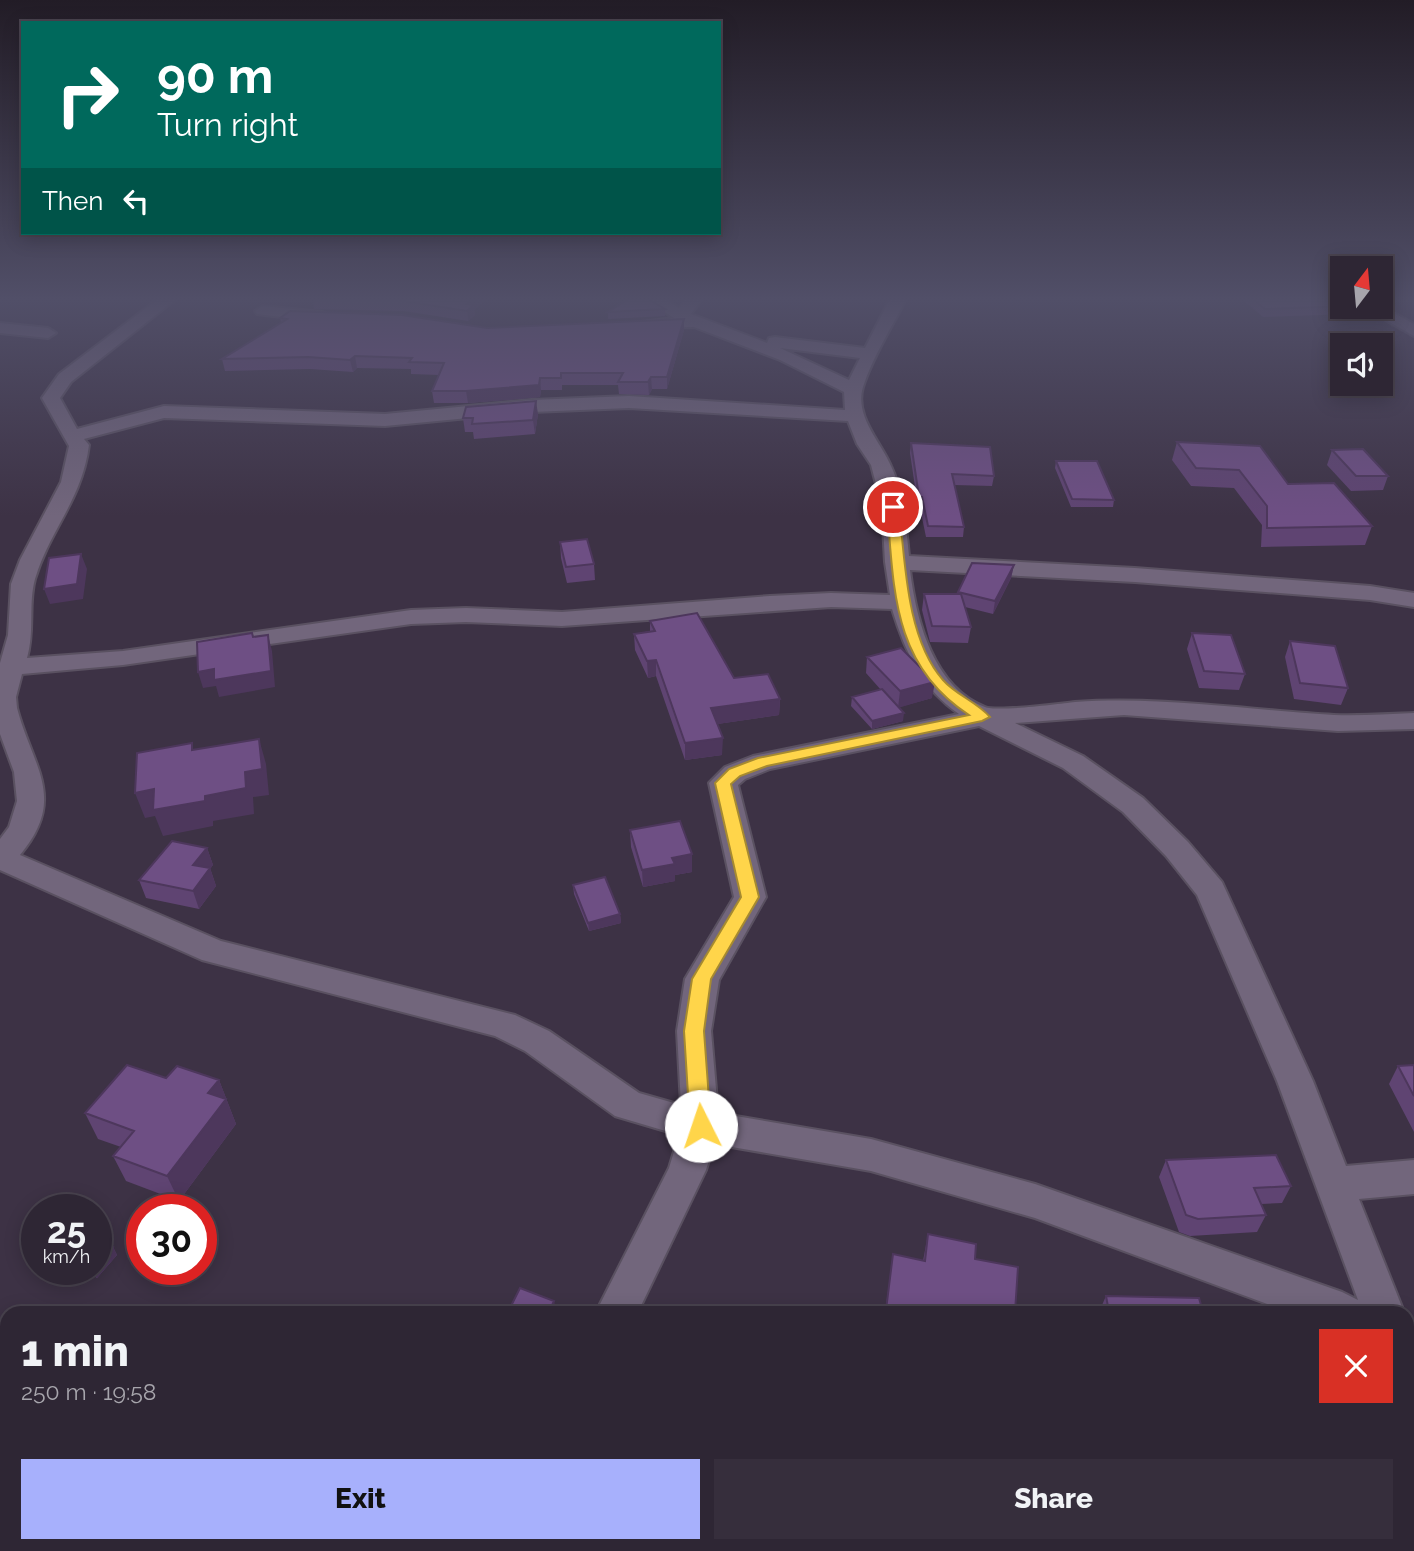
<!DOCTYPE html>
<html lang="en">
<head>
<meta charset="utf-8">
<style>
  :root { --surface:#2e2634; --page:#362e3c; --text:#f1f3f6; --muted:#a7a5ac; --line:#49434f; --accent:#a7b0fc }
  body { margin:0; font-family:Raleway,sans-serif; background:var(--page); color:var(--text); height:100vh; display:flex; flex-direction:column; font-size:26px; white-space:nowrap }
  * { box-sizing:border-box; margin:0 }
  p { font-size:23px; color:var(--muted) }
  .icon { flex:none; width:38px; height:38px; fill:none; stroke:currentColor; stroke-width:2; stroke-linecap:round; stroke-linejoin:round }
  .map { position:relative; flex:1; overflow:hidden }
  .drawer { position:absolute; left:0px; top:1306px; width:1414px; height:247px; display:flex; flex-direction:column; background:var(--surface); border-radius:21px 21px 0 0; box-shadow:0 4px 18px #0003,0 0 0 2px var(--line) }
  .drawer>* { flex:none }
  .hud { position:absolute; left:21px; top:21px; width:700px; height:214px; border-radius:0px; box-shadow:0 4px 18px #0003,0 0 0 2px var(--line); background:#00695c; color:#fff; overflow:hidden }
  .needle { width:46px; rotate:16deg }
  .fabs { position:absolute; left:1330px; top:256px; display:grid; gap:14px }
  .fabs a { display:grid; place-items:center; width:63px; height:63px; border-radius:0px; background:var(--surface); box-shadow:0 4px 18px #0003,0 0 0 2px var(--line); font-size:35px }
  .speed { position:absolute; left:21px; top:1194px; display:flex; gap:14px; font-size:35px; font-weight:700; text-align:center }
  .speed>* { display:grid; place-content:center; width:91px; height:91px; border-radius:50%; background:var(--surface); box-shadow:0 4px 18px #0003,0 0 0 2px var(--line); line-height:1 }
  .speed small { font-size:18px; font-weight:400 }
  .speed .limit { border:10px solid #d22; background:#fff; color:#111 }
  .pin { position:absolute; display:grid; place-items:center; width:60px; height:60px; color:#fff; margin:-30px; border:4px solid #fff; border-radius:50%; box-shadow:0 2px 7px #0007 }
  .me { position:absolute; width:77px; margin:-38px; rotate:356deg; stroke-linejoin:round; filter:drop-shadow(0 0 5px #0008) }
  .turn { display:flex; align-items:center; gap:24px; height:147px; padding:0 21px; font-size:32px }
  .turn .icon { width:91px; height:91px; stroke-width:2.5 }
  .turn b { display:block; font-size:49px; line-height:60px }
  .then { display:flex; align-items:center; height:66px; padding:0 21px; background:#0003; gap:14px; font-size:26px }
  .round { display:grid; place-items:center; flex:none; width:74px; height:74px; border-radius:0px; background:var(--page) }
  .overview { display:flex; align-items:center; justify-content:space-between; height:119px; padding:0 21px }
  h1 { font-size:42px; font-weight:800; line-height:52px }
  .cta { display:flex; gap:14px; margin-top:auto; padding:14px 21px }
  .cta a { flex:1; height:80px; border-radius:0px; background:var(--accent); color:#111; font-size:28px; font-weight:800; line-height:80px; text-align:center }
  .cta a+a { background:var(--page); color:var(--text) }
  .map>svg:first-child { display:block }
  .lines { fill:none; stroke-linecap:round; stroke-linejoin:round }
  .street-casing { stroke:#5a5161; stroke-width:4 }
  .street { fill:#72667c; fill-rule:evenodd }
  .wall { fill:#5f4472 }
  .shaded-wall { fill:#4d375c }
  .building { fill:#6e4f84; stroke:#4d375c; stroke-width:2 }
  .route { fill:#ffd54a; stroke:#a68a30; stroke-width:2 }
</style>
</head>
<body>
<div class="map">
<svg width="1414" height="1551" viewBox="0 0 1414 1551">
  <rect width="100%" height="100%" fill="#3d3245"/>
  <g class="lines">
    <defs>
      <path id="street" d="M158,299H176L71,382L60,398L77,429L164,406L385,414L532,400L629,396L845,410L844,392L780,360L694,327L642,328L640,325L642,322L674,318L644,299H664L679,308L686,299H702L691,314L767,343L769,338L775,337L865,348L890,299H906C892,327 872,358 863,387C854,416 881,442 891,466C904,494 906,526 909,556L1135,568L1370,586L1414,593V607L1370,600L1135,582L910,570C916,619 933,687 985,707C997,712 1058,704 1075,702C1162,696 1248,710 1334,715C1361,716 1388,714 1414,713V729L1338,731L1124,715L1015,723L1083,756L1143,798L1188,842L1222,882L1313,1081L1346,1166L1414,1160V1194L1359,1199L1404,1312H1289L1035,1218L871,1171L714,1144L706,1170L638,1312H596L669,1168L679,1135L615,1116L525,1051L495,1036L202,960L0,870V839L9,827L17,801L14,772L0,734V663L8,635L11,584L20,560L61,482L69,446L42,398L59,374ZM780,348L860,358L849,380ZM629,408L848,421L857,444L871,465L882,507L885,562L890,595L831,593L770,596L562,612L466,608L411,610L123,651L27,658C35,631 28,604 35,579C50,529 82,500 89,445L84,439L164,418L385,426L532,412ZM831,607L892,609C905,651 921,688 959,714L753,756L725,767L709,783L734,897L685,979L677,1031L681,1105L639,1093L549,1031L515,1015L221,941L20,855C68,798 32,766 17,708L16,697L22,674L123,665L411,624L466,622L562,626ZM979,726L1063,768L1123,812L1166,856L1197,895L1277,1081L1358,1300L1342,1292L1035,1184L871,1139L718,1113L711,1031L719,980L766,897L738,785L745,779L770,769Z
        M263,306L322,312L330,317L322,322L257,314L255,311Z
        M1361,306H1381L1414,324V336Z
        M0,323L48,328L56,333L48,338L0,333Z
        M1407,1349L1414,1351V1408L1407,1405Z
        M387,1545H445L442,1551H385Z"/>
    </defs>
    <use href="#street" class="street-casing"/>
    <use href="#street" class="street"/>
  </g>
  <path class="wall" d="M313,299H487L475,309V315L468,321L404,311L314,309Z
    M1242,299H1342L1353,306L1350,314L1263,317Z
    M665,309V316L608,319V312Z
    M280,318L487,328L684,330L667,389H652L649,395L619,394L618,385H562V390H541L540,397L468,403H434L432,391L439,375L411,374V369L357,368L353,372L310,369L225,371L222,359L281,322Z
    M538,414L535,434L474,439L473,432H465L463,418Z
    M1177,442L1288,484L1372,526L1365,545L1261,547L1262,525L1234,488L1191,486L1172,460Z
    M911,443L994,476L992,486L954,485L964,527L963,537H926L920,508L918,507L910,453Z
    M1332,450L1388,476L1383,490L1351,491L1327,465Z
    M1056,461L1114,500L1113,507H1071L1055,468Z
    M560,542L594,564L595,580L567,583L561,558Z
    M972,563L1014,565L1011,578L993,614L965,607L971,627L968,643L930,642L922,610L924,594H958Z
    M650,621L734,678L780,699L779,715L717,724L722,755L685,760L656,676L648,678L635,650L634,634L650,631Z
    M1192,633L1245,674L1239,690L1199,688L1187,649Z
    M1290,641L1348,688L1341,705L1294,699L1285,657Z
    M867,657L932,698L899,707L903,721L872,729L851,706L852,697L881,690L866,673Z
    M630,830L692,872L675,875V881L643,887L631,847Z
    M207,848L213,865L210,868L216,886L199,909L146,898L139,880Z
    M573,885L620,914L621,923L589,931L574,894Z
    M1414,1065V1132L1389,1084L1398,1066Z
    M166,1078L219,1080L236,1124L179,1201L126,1181L113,1156L121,1147L98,1139L85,1113Z
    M1166,1160L1291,1186L1282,1203L1261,1204L1266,1215L1257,1232L1190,1236L1179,1232L1159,1177Z
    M928,1234L975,1259L1015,1312H885L893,1254L923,1261Z
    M113,1247L117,1255L97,1278L85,1269H96Z
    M1106,1296L1203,1312H1099Z
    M1055,1545H1153V1551H1055Z"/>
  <path class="shaded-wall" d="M473,299H487L475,309V315L468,321L467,304Z
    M684,319V330L667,389V377Z
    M355,356L357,368L353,372L350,360Z
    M651,377L652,389L649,395L648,382Z
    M540,378L541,390L540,397L468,403L466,391Z
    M536,401L538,414L535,434L533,420Z
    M81,554L87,569L83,599L50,604L44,589Z
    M1014,565L1011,578L993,614L995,601Z
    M268,635L272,651L275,687L219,697L216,686L203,688L198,672Z
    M656,660V676L648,678L647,661Z
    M935,682L932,698L898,708L900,691Z
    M780,699L779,715L711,725V708Z
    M904,713L903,721L872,729V721Z
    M723,738L722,755L685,760V743Z
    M259,739L266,764L269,795L253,797L254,814L213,821V826L163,836L155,816L145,818L135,793L154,789L205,796L245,772Z
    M207,848L213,865L199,882L193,865Z
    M692,854V872L675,875V881L643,887L642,870L672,858Z
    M210,868L216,886L199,909L193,891Z
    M620,914L621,923L589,931L588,923Z
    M219,1080L236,1124L179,1201L167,1176L208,1093Z
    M113,1247L117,1255L97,1278L92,1270L96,1269V1265Z
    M554,1301L556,1310L554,1312H549Z"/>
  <path class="building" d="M337,299H473L467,304L474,305L467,311L403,301Z
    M628,299H648L665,309L608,312Z
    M1253,299H1342V306H1353L1265,309Z
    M290,311L402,315L487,328L684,319L667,377H651L648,382H618L623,373H561V378H540L539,385L466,391H432L444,363L409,362L412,358L355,356L350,360L308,357L222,359L287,319L280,318Z
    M536,401L533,420L472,424L473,418H463L466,407Z
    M1177,442L1260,446L1288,484L1334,483L1372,526L1267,528V506L1239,470L1196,468Z
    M911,443L990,447L994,476L952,474L964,527L928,526L922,497H919Z
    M1363,449L1388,476H1356L1332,450Z
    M1056,461H1097L1114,500L1072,499Z
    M587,539L594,564L566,567L560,542Z
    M81,554L77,584L44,589L49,558Z
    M972,563L1014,565L995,601L958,592Z
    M924,594H961L971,627L932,626Z
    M697,613L734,678L768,674L780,699L711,708L723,738L685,743L656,660L647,661L634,634L655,631L650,621Z
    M252,633L253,637L268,635L271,671L214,680V669L198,672L197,642Z
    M1192,633L1231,635L1245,674L1204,671Z
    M1290,641L1335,646L1348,688L1300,683Z
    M901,648L935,682L900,691L867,657Z
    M882,689L904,713L872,721L852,697Z
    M259,739L262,769L245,772L246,788L205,796V801L153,810L154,789L135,793L137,753L192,743V750Z
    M680,821L692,854L672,858L675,864L642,870L630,830Z
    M172,841L207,848L193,865L210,868L193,891L139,880Z
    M605,877L620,914L588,923L573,885Z
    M127,1065L166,1078L177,1066L219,1080L208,1093L226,1099L167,1176L113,1156L134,1131L85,1113Z
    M1414,1065V1096L1398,1066Z
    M1276,1155L1291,1186L1254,1188L1266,1215L1198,1219L1186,1215L1166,1160Z
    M928,1234L976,1244L975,1259L1018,1267L1015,1312H899L886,1310L893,1254L925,1261Z
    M96,1238L113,1247L96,1265Z
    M520,1288L554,1301L549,1312H508Z
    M1106,1296L1199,1298L1203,1312H1109Z
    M1062,1545H1153V1551H1062Z"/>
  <linearGradient id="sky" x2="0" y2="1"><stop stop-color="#221c26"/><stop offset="0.58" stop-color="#514f68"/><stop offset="1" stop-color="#514f68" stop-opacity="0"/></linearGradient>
  <rect width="1414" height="516" fill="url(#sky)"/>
  <path class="route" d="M893,504L899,507C905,560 906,638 943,680C956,695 977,702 990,717L982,721L767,766L740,776L731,784L759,897L711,979L704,1031L711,1126L708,1133L701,1135L693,1133L690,1126L684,1031L692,979L741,897L715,783L729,769L758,758L969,715C892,665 894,589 887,507Z"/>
</svg>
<div class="fabs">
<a><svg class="needle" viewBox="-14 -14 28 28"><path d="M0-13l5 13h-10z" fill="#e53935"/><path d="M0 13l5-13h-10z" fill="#a7a5ac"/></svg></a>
<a><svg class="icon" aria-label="sound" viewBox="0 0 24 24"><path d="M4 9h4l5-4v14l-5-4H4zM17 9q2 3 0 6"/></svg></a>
</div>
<div class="speed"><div>25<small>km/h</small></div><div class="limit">30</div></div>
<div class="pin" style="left:893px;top:507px;background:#d93025"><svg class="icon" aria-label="arrive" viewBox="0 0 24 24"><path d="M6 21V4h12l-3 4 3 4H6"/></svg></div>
<svg class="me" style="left:701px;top:1126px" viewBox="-20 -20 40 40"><circle r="19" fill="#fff"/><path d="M0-13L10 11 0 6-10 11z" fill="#ffd54a"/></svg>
<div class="hud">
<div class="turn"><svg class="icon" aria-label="right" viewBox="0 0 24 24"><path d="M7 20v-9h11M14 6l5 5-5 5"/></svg><div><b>90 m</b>Turn right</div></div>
<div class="then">Then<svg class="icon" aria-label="left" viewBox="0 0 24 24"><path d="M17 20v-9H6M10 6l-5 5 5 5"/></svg></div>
</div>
<section class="drawer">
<div class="overview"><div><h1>1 min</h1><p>250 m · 19:58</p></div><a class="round" style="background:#d93025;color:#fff"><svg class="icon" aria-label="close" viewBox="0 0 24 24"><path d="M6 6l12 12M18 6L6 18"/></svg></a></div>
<div class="cta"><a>Exit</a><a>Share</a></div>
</section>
</div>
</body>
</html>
